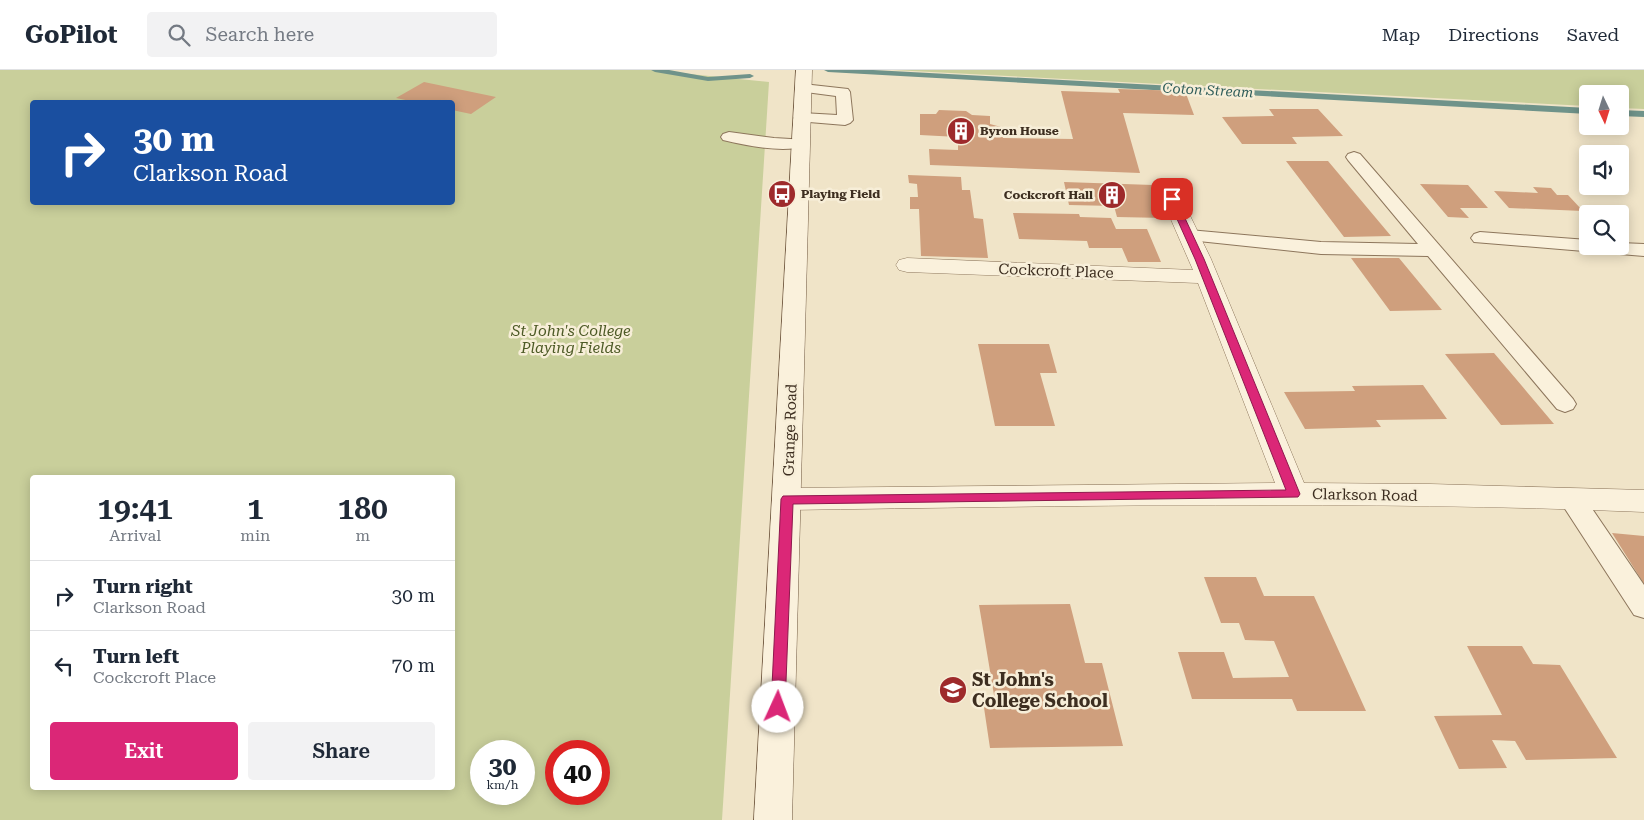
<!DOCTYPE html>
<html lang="en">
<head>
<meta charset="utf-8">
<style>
  :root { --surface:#fff; --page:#f2f2f3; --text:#1f2937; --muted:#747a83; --line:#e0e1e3; --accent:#db2777 }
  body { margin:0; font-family:"Roboto Serif",serif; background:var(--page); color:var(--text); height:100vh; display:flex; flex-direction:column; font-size:19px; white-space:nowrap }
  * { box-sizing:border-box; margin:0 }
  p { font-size:16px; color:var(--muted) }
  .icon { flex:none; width:28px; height:28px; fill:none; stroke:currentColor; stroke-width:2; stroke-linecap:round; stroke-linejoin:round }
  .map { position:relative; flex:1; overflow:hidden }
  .side { position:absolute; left:30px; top:405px; width:425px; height:315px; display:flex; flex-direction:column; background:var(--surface); border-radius:5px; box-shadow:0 2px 12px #0003 }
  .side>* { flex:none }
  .top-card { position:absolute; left:30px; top:30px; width:425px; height:105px; border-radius:5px; box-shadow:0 2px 12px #0003; background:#1a4fa0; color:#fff; overflow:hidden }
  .needle { width:32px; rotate:176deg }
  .tools { position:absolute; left:1579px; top:15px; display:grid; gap:10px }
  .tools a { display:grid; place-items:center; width:50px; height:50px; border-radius:5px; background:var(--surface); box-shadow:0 2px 12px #0003; font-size:25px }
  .speed { position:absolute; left:470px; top:670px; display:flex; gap:10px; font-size:25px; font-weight:700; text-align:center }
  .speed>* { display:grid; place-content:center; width:65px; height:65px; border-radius:50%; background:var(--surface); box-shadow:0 2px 12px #0003; line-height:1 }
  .speed small { font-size:12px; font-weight:400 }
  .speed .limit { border:8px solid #d22; background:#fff; color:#111 }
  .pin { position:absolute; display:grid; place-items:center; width:42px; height:42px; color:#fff; margin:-21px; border-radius:10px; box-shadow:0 2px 8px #0006 }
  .me { position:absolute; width:55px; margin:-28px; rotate:2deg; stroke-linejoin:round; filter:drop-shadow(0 0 4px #0008) }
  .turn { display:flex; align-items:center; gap:18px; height:105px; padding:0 20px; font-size:22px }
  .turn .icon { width:65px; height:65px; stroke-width:2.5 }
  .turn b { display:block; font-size:35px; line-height:42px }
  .eta { display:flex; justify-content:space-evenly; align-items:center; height:85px; text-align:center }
  .eta b { font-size:30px; font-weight:600; line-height:35px }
  .action { display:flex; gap:10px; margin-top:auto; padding:10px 20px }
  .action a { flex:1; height:58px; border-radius:5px; background:var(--accent); color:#fff; font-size:20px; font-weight:600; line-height:58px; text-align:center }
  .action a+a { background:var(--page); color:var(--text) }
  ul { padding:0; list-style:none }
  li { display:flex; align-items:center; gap:15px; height:70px; padding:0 20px; border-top:1px solid var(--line) }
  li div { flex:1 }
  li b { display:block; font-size:19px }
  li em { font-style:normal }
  header { display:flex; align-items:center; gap:30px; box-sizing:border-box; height:70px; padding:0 25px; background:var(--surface); border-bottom:1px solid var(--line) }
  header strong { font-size:24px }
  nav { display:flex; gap:28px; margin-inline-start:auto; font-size:18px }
  .search { width:350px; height:45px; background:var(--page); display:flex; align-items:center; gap:12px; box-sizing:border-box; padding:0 18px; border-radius:5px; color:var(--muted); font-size:19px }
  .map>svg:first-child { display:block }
  .green { fill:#c9cf9b; fill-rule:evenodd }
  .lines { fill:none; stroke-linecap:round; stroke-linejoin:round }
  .stream { fill:#6f938a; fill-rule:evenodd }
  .building { fill:#cf9f7d }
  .lane-casing { stroke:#8d765c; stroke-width:2 }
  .street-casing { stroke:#8d765c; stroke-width:1 }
  .secondary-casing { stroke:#6f573f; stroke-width:1 }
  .lane { fill:#faf1dc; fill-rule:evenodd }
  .street { fill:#faf1dc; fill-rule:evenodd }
  .secondary { fill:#faf1dc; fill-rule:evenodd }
  .route { fill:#db2777; stroke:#8e194d }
  .labels { text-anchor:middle; stroke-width:5; stroke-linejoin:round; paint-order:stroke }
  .far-poi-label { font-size:12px; font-weight:bold; fill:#3d2e20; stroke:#f7eed8; text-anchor:start }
  .far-water-label { font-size:14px; font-style:italic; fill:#2f5d5a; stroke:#f7eed8 }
  .street-label { font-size:15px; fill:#3d2e20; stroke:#f7eed8 }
  .park-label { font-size:15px; font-style:italic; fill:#4d5a26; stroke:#f7eed8 }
  .near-poi-label { font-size:18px; font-weight:bold; fill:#3d2e20; stroke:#f7eed8; text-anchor:start }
</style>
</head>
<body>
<header>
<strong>GoPilot</strong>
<div class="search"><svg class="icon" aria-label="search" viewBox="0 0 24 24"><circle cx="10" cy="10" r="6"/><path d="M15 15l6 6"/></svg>Search here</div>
<nav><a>Map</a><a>Directions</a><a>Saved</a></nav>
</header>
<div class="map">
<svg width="1644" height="750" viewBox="0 0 1644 750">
  <rect width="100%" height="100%" fill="#f0e4c8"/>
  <path class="green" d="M0,0H650L769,12L722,750H0ZM32,32H452V132H32ZM32,408H452V718H32ZM481,681H524V724H481ZM556,681H599V724H556Z
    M893,0H1644V39L1620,38V24H1588L1587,36Z"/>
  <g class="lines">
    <path class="stream" d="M651,0H669L708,7L750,4L754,6L750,8L708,11L655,2Z
      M824,0H873L1588,38V44L828,2Z
      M1620,40L1644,41V47L1620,46Z"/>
  </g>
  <path class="building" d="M424,12L496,27L471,44L452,40V32H415L396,28Z
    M1118,19L1185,21L1194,45L1123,43L1140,103L930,95L929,79L958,80V67L920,65V44H936L939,40L966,41L972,45L990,46V54L1001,57L1003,68L1073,69L1061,21L1120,23Z
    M1269,39H1318L1343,66L1292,67L1297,74H1242L1222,47L1274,46Z
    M1286,91H1328L1391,166L1344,167Z
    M908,105L961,107L962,120H970L974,148L983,149L988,188L921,186L919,139H910V127H918L917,114L909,113Z
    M1064,112L1153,115L1165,148L1117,147L1114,136L1069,135Z
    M1420,114L1468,115L1488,138H1460L1469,148L1448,147Z
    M1533,117L1551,118L1557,125H1568L1583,141L1509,138L1494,121L1538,123Z
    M1013,143L1079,144L1080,147L1111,148L1116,159H1147L1161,192H1128L1122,178H1089L1087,171L1019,169Z
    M1351,188H1399L1442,240L1390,241Z
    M978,274H1049L1057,303H1040L1055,356H995Z
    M1494,283L1554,354L1501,355L1445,284Z
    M1423,315L1447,349L1376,350L1381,357L1305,359L1284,322L1355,321L1352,316Z
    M1612,463L1644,466V514Z
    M1204,507H1256L1264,526H1314L1366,641H1297L1292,629H1192L1178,582H1224L1233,608L1289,607L1274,571L1245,570L1239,553H1221Z
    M1070,534L1085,593H1102L1123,676L990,678L983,631H995L979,535Z
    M1467,576H1522L1533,594L1560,595L1617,688L1526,690L1515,671L1492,670L1507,698L1459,699L1434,646L1502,645Z"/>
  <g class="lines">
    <defs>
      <path id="lane" d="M803,14L848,19L850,22L853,50L850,53L845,55L797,51L794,48L797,45L802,43L837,45L836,26L798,21L796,18L798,15Z
        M729,62L774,68L807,70L809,73L807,76C782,83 748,76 723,70L721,67L723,64Z
        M1354,82L1360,84L1573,329L1576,334L1573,339L1565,342L1557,339L1428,186L1321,184L1189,170L1183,169L1180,165L1183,161L1189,160L1321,172L1418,174L1348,90L1346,87L1348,84Z
        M1480,162L1588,170V176H1620V173L1644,174V186L1474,172L1471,168L1474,164Z
        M1571,419L1580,421L1644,515V548L1634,545L1558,428L1562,421Z"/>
      <path id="street" d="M1172,123L1179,125L1182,129L1211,189L1304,413L1430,414L1644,420V442C1358,430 1073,436 787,440L777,437L772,429L777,421L787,418L1275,413L1198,213L907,202L899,200L896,195L899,190L907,188L1193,200L1162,129L1165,125Z"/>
      <path id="secondary" d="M796,0H812L792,750H754Z"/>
    </defs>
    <use href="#lane" class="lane-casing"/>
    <use href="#street" class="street-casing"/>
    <use href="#secondary" class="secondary-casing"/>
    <use href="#lane" class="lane"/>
    <use href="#street" class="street"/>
    <use href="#secondary" class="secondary"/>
  </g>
  <path class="route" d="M1169,127L1176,129L1204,189L1300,424L1298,427L793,434L785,637L783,641L778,643L773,641L771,637L781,429L783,426L1286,420L1195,189L1168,129Z"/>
  <defs>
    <symbol id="building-disc" viewBox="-11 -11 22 22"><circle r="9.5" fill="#9e2a2b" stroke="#f7eed8"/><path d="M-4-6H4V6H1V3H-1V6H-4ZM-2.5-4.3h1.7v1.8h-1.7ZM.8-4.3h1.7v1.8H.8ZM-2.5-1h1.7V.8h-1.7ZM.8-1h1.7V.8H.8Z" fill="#fff"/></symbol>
    <symbol id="bus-disc" viewBox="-11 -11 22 22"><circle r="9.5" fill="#9e2a2b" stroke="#f7eed8"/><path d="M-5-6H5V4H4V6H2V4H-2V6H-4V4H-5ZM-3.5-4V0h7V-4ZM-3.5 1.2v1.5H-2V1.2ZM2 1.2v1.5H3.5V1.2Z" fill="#fff"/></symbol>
    <symbol id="school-disc" viewBox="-11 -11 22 22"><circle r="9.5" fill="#9e2a2b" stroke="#f7eed8"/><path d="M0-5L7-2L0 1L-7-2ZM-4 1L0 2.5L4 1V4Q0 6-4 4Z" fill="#fff"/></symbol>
  </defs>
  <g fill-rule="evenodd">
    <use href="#building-disc" x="945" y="45" width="32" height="32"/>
    <use href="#bus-disc" x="766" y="108" width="32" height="32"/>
    <use href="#building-disc" x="1096" y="109" width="32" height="32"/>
    <use href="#school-disc" x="937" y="604" width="32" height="32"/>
  </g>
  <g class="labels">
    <g class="far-poi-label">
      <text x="980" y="65">Byron House</text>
      <text x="801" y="128">Playing Field</text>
      <text x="1093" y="129" text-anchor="end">Cockcroft Hall</text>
    </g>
    <g class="far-water-label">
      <text transform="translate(1208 20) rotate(3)" y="5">Coton Stream</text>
    </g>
    <g class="street-label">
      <text transform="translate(1056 201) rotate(2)" y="5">Cockcroft Place</text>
      <text transform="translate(790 360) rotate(-88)" y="5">Grange Road</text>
      <text transform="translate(1365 425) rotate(1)" y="5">Clarkson Road</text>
    </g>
    <g class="park-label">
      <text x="571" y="266">St John's College<tspan x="571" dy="17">Playing Fields</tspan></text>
    </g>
    <g class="near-poi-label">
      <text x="972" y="616">St John's<tspan x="972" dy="21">College School</tspan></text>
    </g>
  </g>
</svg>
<div class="tools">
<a><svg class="needle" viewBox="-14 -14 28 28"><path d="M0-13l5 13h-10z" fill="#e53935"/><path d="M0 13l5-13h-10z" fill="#747a83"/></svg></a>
<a><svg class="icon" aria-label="sound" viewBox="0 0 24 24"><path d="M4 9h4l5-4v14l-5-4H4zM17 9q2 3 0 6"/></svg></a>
<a><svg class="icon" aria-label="search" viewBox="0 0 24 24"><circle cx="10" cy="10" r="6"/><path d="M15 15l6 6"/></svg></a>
</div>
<div class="speed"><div>30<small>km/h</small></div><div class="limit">40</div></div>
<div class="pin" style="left:1172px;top:129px;background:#d93025"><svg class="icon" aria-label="arrive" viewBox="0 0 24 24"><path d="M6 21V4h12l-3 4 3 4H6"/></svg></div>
<svg class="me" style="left:778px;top:637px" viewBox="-20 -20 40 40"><circle r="19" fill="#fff"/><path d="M0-13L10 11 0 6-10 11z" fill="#db2777"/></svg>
<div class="top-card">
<div class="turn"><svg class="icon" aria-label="right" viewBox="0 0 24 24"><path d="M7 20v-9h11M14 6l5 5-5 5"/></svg><div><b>30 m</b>Clarkson Road</div></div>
</div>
<section class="side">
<div class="eta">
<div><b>19:41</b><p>Arrival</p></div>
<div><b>1</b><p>min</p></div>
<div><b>180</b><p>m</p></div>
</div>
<ul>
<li><svg class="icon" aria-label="right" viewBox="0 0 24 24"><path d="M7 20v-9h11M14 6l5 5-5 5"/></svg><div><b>Turn right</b><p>Clarkson Road</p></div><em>30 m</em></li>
<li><svg class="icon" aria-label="left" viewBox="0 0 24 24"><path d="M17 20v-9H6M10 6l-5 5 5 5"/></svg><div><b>Turn left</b><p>Cockcroft Place</p></div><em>70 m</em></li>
</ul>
<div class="action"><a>Exit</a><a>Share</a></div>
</section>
</div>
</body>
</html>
